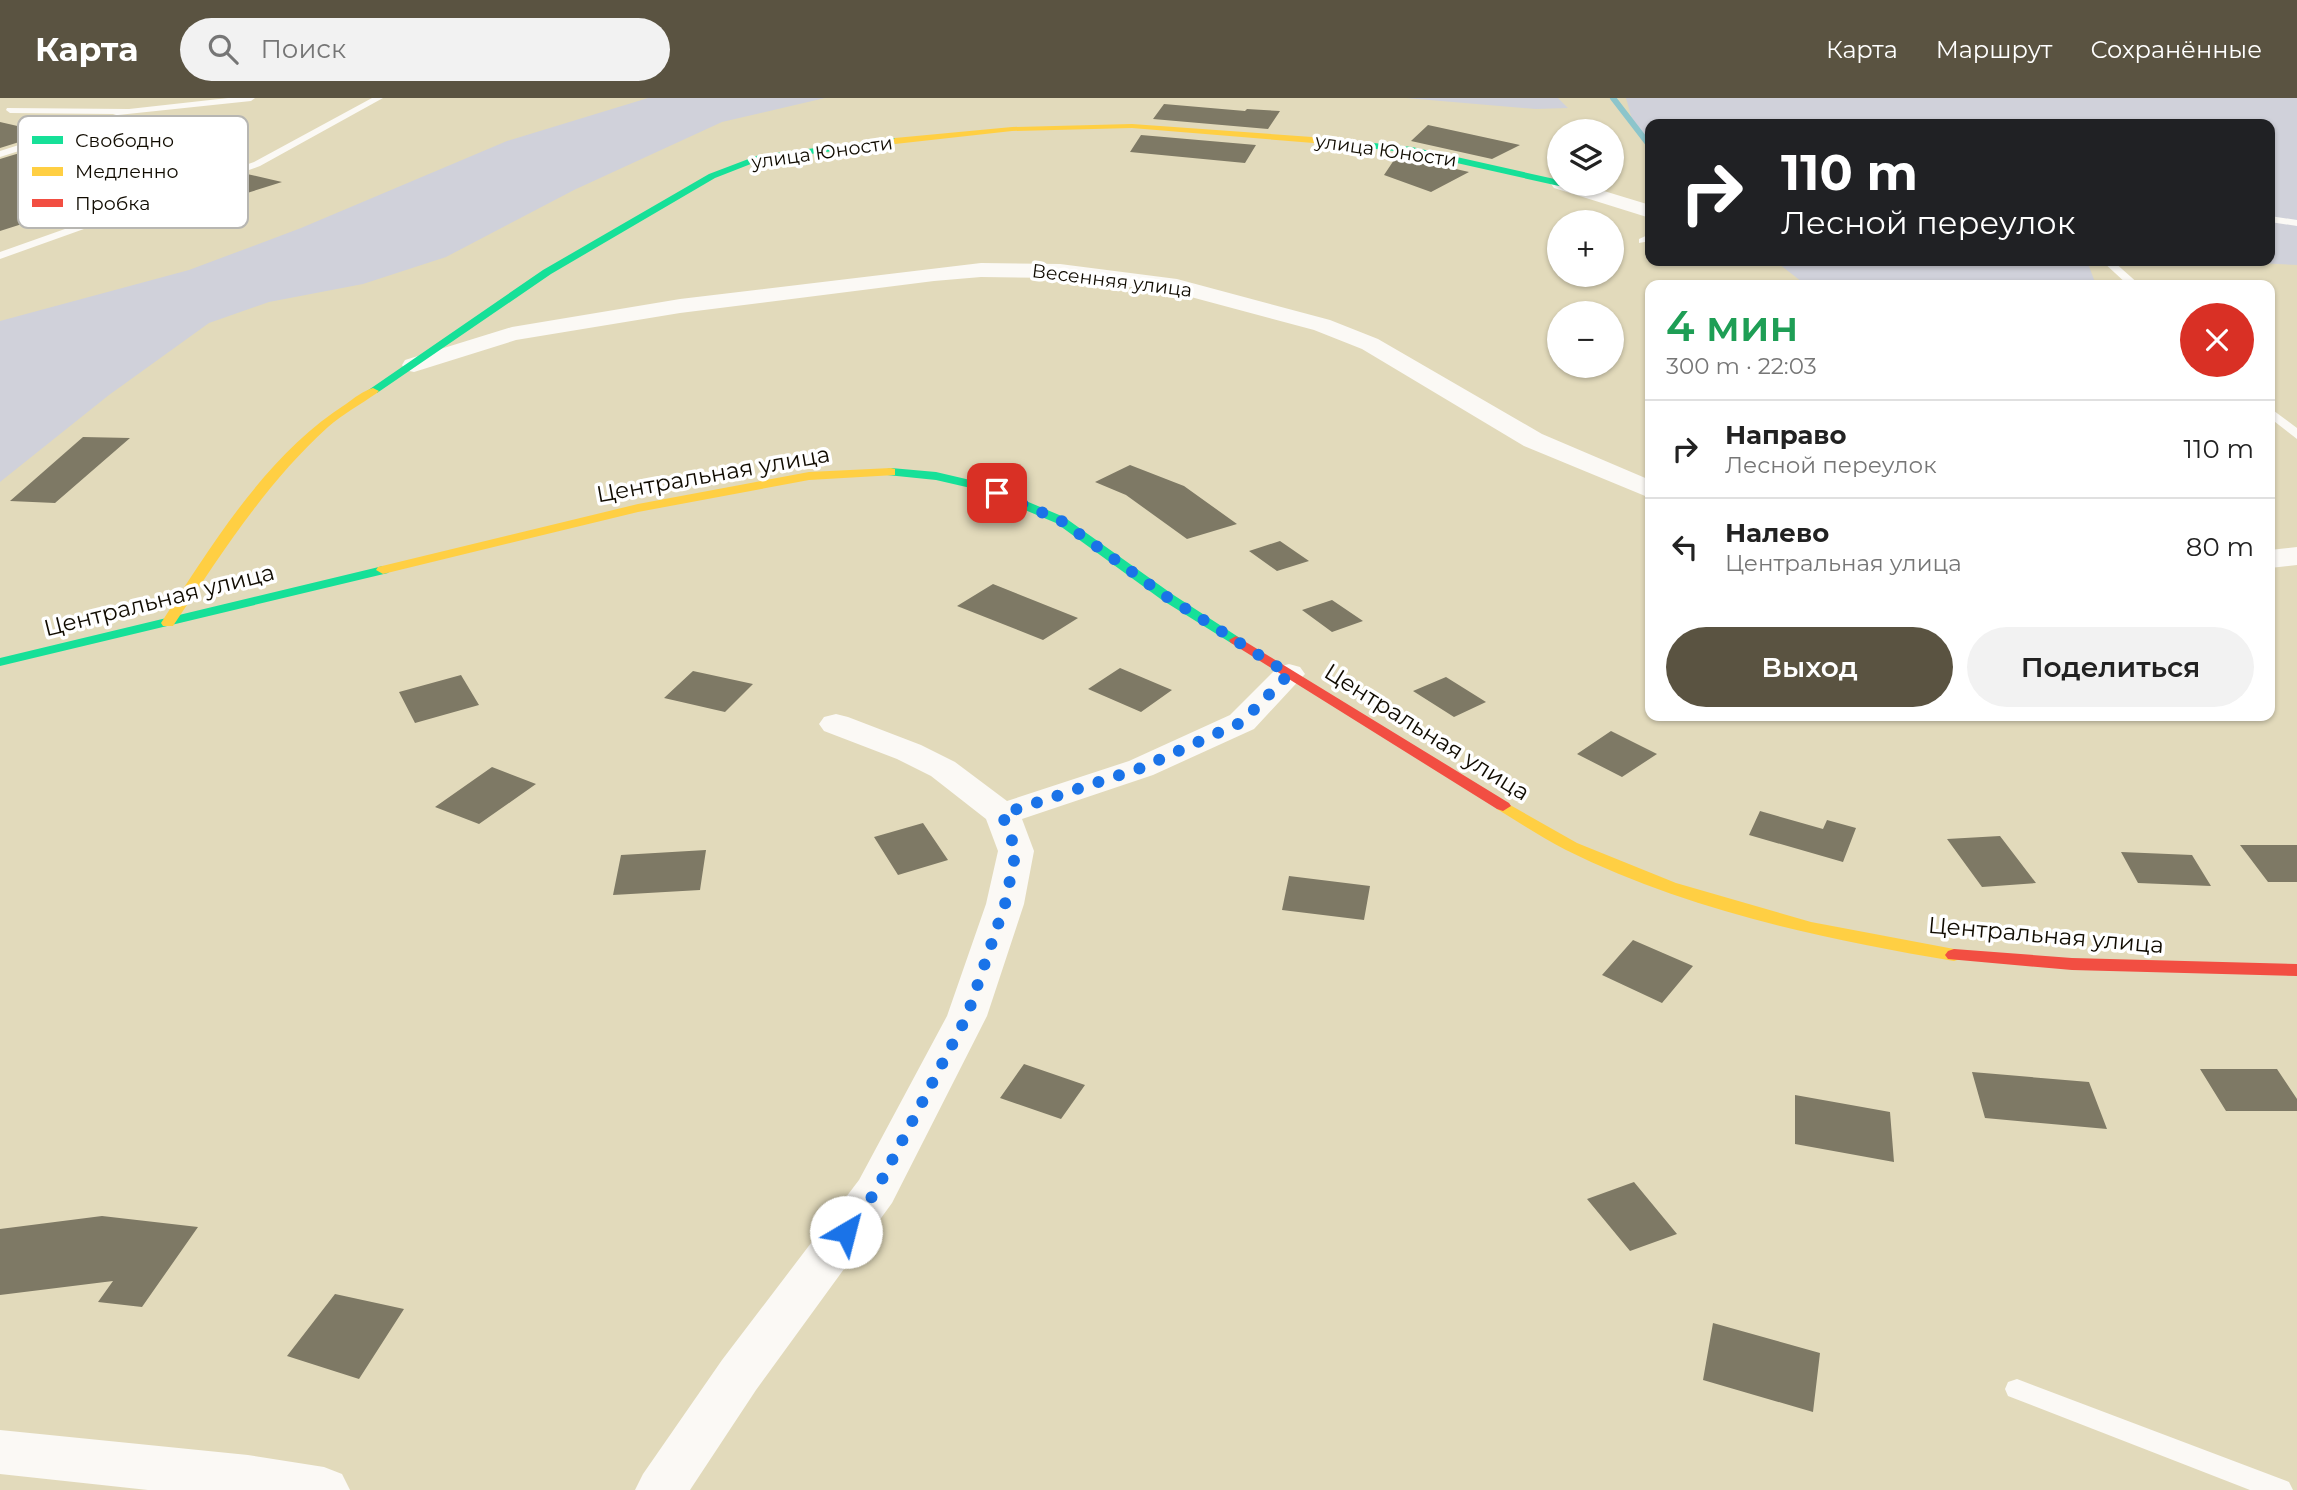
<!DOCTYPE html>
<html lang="ru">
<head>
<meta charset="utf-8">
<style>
  :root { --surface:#fff; --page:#f2f2f2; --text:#222; --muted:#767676; --line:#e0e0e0; --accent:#5a5341 }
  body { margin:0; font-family:Montserrat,sans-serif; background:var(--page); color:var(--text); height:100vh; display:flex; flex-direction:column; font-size:26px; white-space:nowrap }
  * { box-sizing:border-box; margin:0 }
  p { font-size:23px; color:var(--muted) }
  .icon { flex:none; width:38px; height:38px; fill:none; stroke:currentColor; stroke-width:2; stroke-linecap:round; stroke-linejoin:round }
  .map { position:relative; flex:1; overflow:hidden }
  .sheet { position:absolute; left:1645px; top:182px; width:630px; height:441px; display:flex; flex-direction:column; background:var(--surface); border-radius:14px; box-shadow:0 2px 5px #0004 }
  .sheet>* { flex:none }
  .guide { position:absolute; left:1645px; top:21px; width:630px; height:147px; border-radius:14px; box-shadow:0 2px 5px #0004; background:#202124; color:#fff; overflow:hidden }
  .buttons { position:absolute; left:1547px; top:21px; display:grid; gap:14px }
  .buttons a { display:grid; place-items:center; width:77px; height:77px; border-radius:50%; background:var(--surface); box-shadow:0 2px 5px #0004; font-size:35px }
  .pin { position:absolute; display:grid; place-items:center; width:60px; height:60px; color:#fff; margin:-30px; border-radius:14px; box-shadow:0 4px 10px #0006 }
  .me { position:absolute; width:77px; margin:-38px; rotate:37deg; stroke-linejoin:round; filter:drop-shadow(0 0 5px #0008) }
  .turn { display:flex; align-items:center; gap:24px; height:147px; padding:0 21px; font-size:32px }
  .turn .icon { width:91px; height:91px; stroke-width:2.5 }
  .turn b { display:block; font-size:49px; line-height:60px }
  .round { display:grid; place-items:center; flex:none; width:74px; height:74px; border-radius:37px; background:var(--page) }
  .overview { display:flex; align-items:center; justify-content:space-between; height:119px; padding:0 21px }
  h1 { font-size:42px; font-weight:600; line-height:52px; color:#1e9e55 }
  .cta { display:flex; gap:14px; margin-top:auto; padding:14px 21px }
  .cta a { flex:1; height:80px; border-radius:42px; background:var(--accent); color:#fff; font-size:28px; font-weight:600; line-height:80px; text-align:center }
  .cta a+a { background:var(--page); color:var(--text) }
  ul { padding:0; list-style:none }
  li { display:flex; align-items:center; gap:21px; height:98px; padding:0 21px; border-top:2px solid var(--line) }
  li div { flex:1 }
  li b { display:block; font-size:26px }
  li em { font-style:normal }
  header { display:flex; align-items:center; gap:42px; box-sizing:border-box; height:98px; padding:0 35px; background:var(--accent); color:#fff }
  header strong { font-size:33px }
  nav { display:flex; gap:38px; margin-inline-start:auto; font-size:24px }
  .search { width:490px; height:63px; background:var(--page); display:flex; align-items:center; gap:18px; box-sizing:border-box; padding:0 24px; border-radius:38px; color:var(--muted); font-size:26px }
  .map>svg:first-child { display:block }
  .green { fill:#d0d1da }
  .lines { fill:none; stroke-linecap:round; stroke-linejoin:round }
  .stream { stroke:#8cc5cb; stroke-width:6 }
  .building { fill:#7e7965 }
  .lane { fill:#fbf9f5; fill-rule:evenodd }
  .street { fill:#fbf9f5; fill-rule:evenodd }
  .fast { fill:#16e098; fill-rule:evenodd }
  .slow { fill:#ffcf43; fill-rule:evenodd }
  .jam { fill:#f24e42; fill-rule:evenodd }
  .route { stroke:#1a73e8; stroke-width:12; stroke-dasharray:0 21.6 }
  .labels { text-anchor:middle; stroke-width:7; stroke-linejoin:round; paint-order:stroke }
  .far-street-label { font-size:19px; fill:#100b00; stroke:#fff }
  .street-label { font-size:23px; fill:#100b00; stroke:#fff }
  .key { fill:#fff; stroke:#b7b6b2; stroke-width:2 }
  .key-label { font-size:19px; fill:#100b00 }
</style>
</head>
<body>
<header>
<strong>Карта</strong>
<div class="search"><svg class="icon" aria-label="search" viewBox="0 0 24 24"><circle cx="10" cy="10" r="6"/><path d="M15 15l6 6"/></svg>Поиск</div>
<nav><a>Карта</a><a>Маршрут</a><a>Сохранённые</a></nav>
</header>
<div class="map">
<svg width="2297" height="1392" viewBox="0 0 2297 1392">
  <rect width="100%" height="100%" fill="#e2dabb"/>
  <path class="green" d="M648,0H825L722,24L574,92L446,159L363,186L269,204L209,225L109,297L0,384V223L189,172L301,130L507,43Z
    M1406,0H1558L1568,10L1536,11Z
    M1626,0H2297V167L2218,163H2270V26H1650V48L1633,25Z
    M1775,163H2087L2096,187H1806Z"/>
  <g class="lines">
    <path class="stream" d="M1613,0L1650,48"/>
  </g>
  <path class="building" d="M1164,6L1245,13L1247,11L1280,13L1268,31L1153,21Z
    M0,24L48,35L0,50Z
    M1428,27L1520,47L1492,61L1411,43Z
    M1141,37L1256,47L1245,65L1130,54Z
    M69,40L167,66L185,60L227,71L174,90L147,80L58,109L66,112L0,133V61Z
    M1396,59L1412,61L1469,74L1431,94L1384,77Z
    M247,76L282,84L218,104L191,95Z
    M83,339L130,340L55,405L10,403Z
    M1130,367L1184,388L1237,426L1187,441L1126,397L1095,384Z
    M1280,443L1309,463L1277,473L1249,453Z
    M993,486L1078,520L1043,542L957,508Z
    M1332,502L1363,523L1332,534L1302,512Z
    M1120,570L1172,592L1141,614L1088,591Z
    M693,573L753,586L725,614L664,600Z
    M461,577L479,607L415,625L399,594Z
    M1446,579L1486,604L1454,619L1413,593Z
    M1611,633L1657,656L1622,679L1577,656Z
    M492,669L536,686L479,726L435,709Z
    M1760,713L1823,731L1827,722L1856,730L1843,764L1749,737Z
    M923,725L948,762L898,777L874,739Z
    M2000,738L2036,785L1982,789L1947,741Z
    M2240,747H2297V784H2268Z
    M706,752L700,792L613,797L621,757Z
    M2121,754L2192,757L2211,788L2138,785Z
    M1289,778L1370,788L1364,822L1282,812Z
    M1633,842L1693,868L1662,905L1602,877Z
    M1024,966L1085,987L1061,1021L1000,1000Z
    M2200,971H2277L2297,1001V1013H2226Z
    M1972,974L2089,984L2107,1031L1985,1020Z
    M1795,997L1890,1014L1894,1064L1795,1046Z
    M1634,1084L1677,1136L1630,1153L1587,1101Z
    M102,1118L198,1129L142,1209L98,1204L113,1183L0,1197V1131Z
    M335,1196L404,1211L359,1281L287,1258Z
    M1713,1225L1820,1255L1813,1314L1703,1282Z"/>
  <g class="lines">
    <path class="lane" d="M228,0H255L251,3L118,17L120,21L0,59V53L116,16L10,15L6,12L7,10L129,11Z
      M372,0H383L260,68L0,161V154L254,64Z
      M2270,118L2297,122V128L2270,124Z
      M1650,136V143L1639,145V141Z
      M2102,163H2113L2140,187H2128Z
      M2270,310L2297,330V341L2270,320Z
      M2017,1281L2289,1384L2293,1392H2250L2008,1298L2005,1291L2008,1284Z"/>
    <path class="street" d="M1559,80V86H1581L1650,107V120L1554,90L1551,86Z
      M981,165L1060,166L1177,181L1330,222L1378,241L1542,336L1650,382V400L1524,348L1362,251L1314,232L1176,195L1060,180L981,179L934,183L680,215L516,242L414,274L405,272L402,267L405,262L512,229L680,201Z
      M2297,449V467L2270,470V452Z
      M1289,566L1300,569L1305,576L1254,631L1153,677L1022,721L1034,753L1024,806L987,918L892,1105L756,1292L690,1392H635L643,1376L722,1262L859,1082L947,918L986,806L998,753L986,721L931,678L897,661L824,633L819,626L824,619L836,616L848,619L921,647L955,664L1007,703L1129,663L1230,617L1278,569Z
      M0,1332L248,1357L324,1369L342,1376L350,1392H148L0,1376Z"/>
    <path class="fast" d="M895,40L898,41V45L761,62L715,80L551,176L377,295L367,293L543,172L709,76L759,57Z
      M1326,40L1412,49L1559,82V86H1563L1559,88L1412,55L1323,45V41Z
      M891,370L936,374L983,385L1064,419L1172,496L1243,542L1236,546L1231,545L1162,502L1056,425L975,391L936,382L887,377V371Z
      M383,468L390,472L388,475L0,568V560Z"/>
    <path class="slow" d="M1132,26L1326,40L1330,43L1326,46L1132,30L1012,33L895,46L891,43L895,40L1012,29Z
      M373,290L379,293L377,295C361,306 343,316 328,329C265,386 220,458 173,528H163L161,525C212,447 266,357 346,306C354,300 363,293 373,290Z
      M891,370L895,371V377L809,382L638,414L383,476L376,472L378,469L638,406L809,374Z
      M1503,703L1577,745L1676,785L1811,824L1954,851L1960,853L1963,857L1960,861L1954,863C1822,841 1687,812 1566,752C1542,740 1520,725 1497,711L1495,708Z"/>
    <path class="jam" d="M1236,538L1509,705L1511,708L1503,713L1497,711L1231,545L1229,542Z
      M1954,851L2072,860L2297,866V878L2072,872L1948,861L1945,857L1948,853Z"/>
  </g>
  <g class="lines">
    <path class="route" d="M846,1134L876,1093L967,918L1005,806L1016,753L1002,716L1141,670L1242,624L1289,576L1167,499L1060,422L997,395"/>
  </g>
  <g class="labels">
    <g class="far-street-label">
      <text transform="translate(1386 52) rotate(8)" y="7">улица Юности</text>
      <text transform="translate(822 54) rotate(-8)" y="7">улица Юности</text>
      <text transform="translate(1112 182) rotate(7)" y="7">Весенняя улица</text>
    </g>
    <g class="street-label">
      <text transform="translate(713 376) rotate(-10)" y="8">Центральная улица</text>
      <text transform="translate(159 502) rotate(-14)" y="8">Центральная улица</text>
      <text transform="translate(1427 634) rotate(32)" y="8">Центральная улица</text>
      <text transform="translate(2046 837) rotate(5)" y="8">Центральная улица</text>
    </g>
  </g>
  <rect x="18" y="18" width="230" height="112" rx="10" class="key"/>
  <rect x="32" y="38" width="31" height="8" fill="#16e098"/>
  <rect x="32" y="69" width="31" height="9" fill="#ffcf43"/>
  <rect x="32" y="101" width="31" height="8" fill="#f24e42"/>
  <g class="key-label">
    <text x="75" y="49">Свободно</text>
    <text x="75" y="80">Медленно</text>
    <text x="75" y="112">Пробка</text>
  </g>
</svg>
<div class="buttons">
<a><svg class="icon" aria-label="layers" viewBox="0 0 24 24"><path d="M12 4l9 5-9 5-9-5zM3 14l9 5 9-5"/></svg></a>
<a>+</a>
<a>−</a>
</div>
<div class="pin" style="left:997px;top:395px;background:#d93025"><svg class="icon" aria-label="arrive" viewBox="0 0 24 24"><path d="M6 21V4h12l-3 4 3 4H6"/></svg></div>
<svg class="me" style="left:846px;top:1134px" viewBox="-20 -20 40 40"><circle r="19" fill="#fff"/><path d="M0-13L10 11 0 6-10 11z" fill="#1a73e8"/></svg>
<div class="guide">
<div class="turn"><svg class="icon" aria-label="right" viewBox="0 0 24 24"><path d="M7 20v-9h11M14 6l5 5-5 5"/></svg><div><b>110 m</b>Лесной переулок</div></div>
</div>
<section class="sheet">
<div class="overview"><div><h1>4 мин</h1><p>300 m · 22:03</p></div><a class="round" style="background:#d93025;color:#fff"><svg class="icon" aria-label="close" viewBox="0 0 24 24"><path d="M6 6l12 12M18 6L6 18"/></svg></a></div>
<ul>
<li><svg class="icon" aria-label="right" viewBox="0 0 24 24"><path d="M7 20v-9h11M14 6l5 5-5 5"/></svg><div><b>Направо</b><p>Лесной переулок</p></div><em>110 m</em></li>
<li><svg class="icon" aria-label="left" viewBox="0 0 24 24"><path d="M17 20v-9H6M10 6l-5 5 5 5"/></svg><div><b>Налево</b><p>Центральная улица</p></div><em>80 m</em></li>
</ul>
<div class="cta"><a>Выход</a><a>Поделиться</a></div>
</section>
</div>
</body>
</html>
